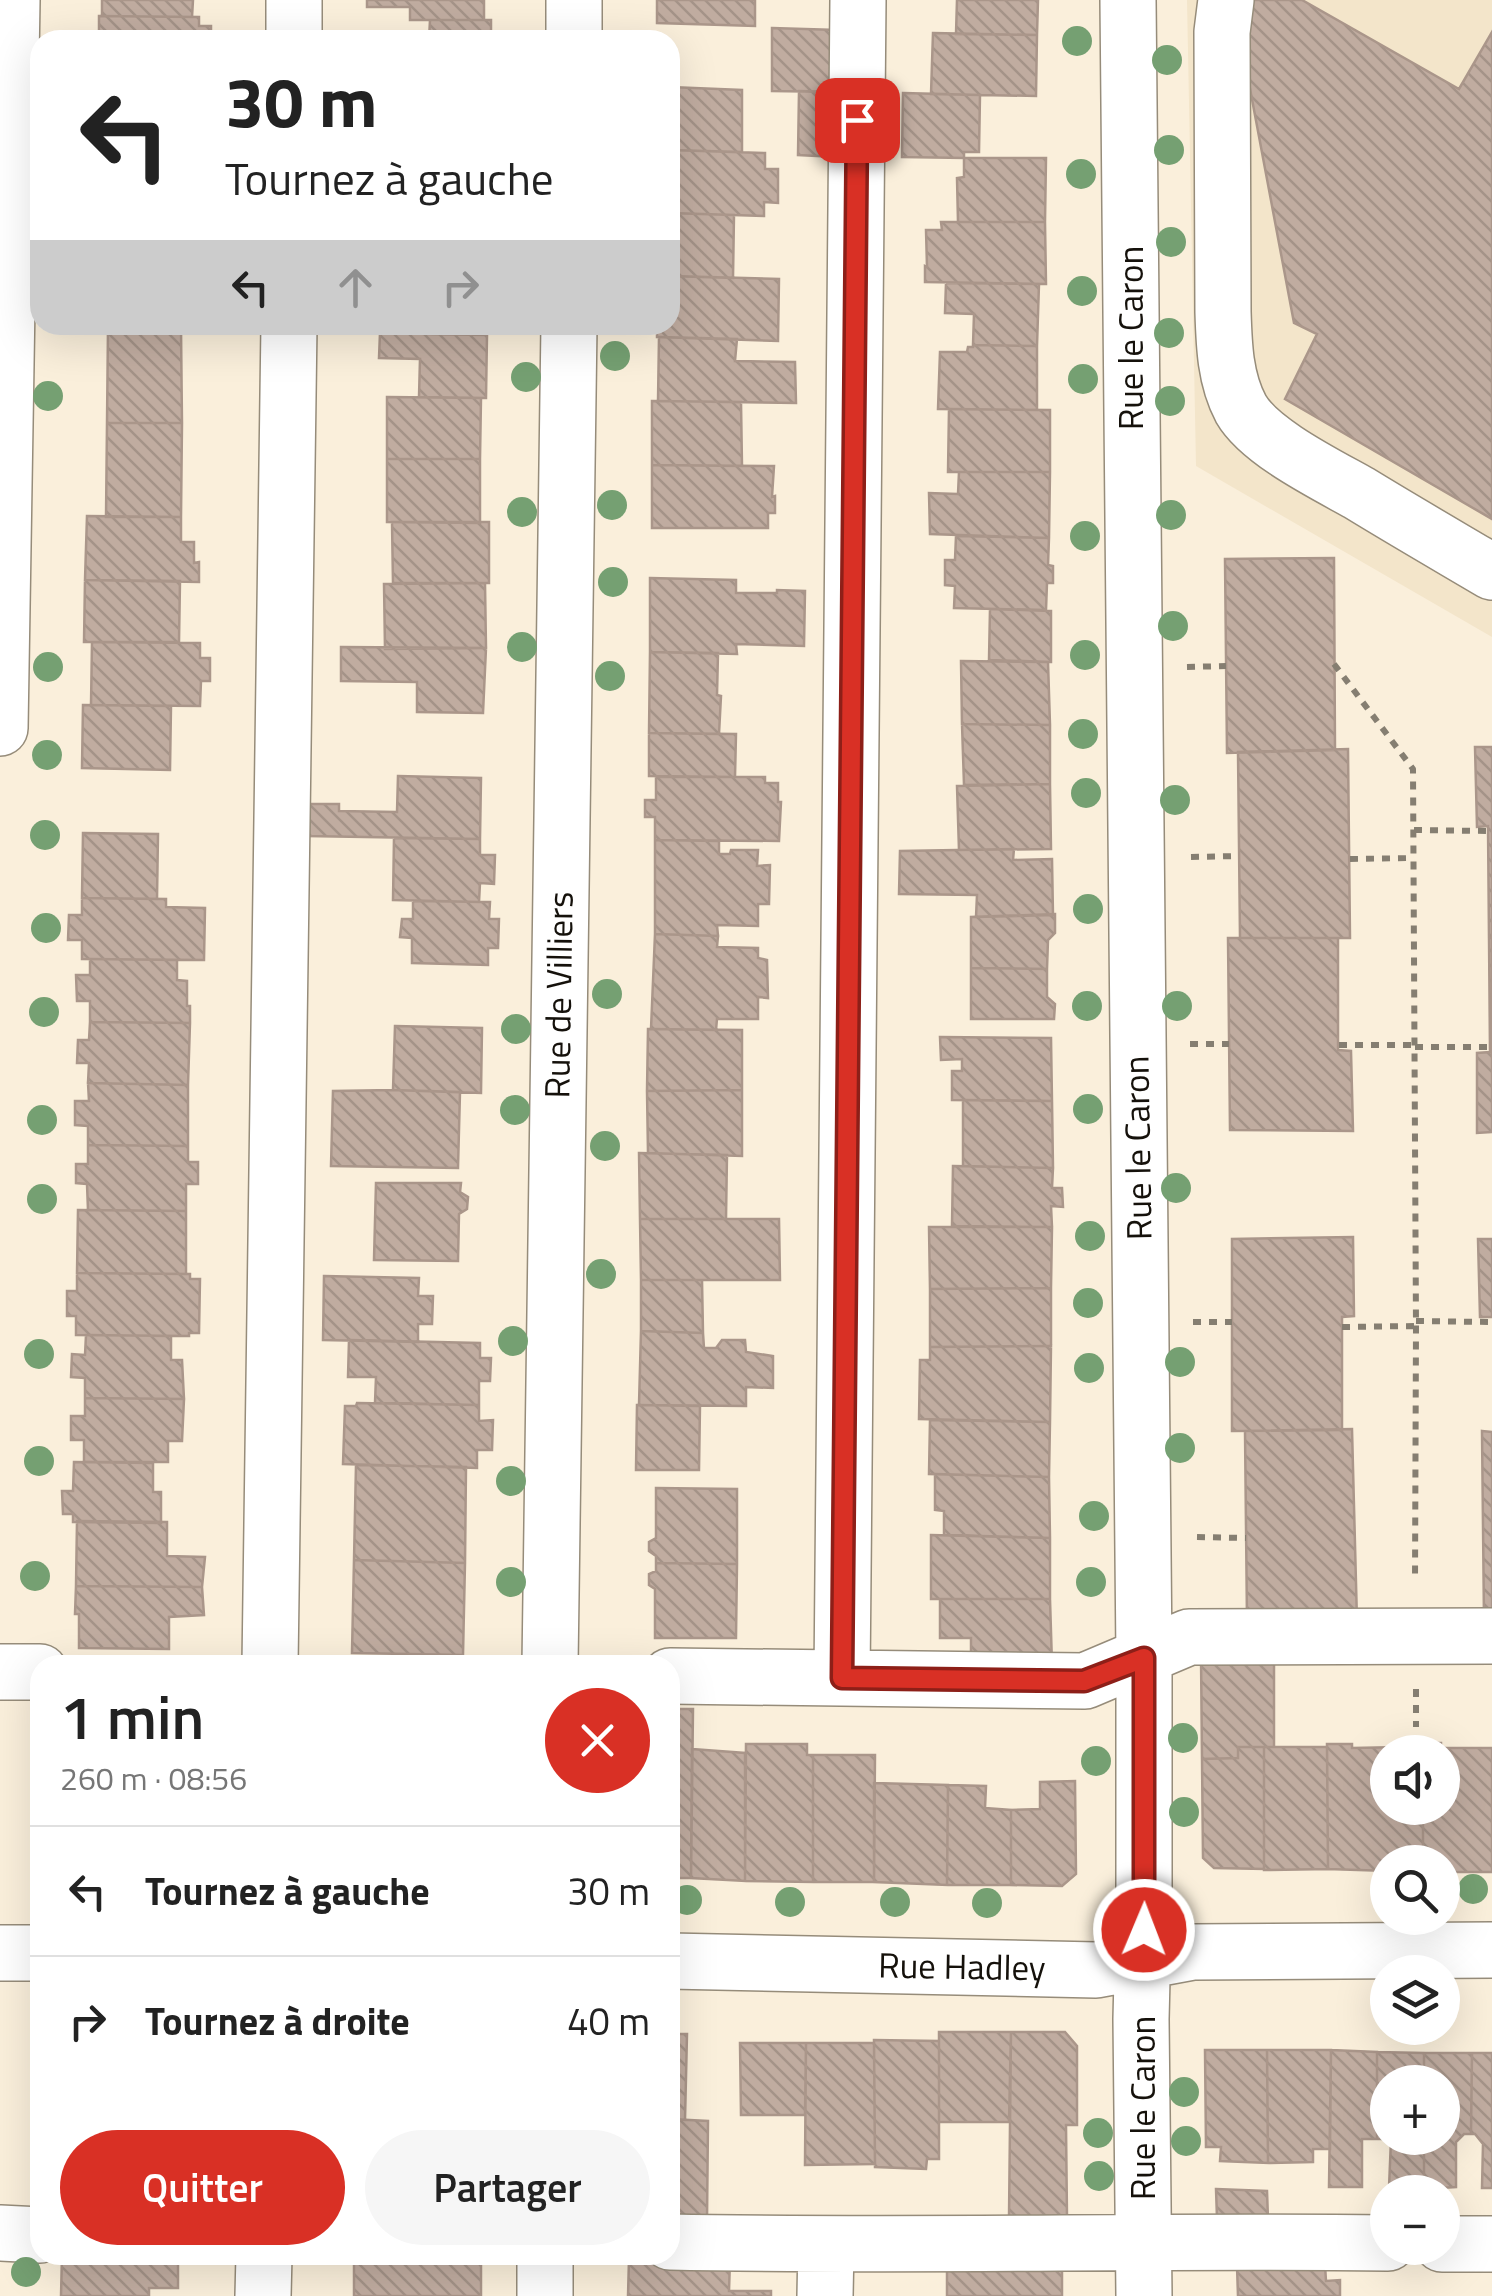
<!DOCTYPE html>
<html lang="fr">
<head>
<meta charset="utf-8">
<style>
  :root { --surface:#fff; --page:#f6f6f6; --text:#222; --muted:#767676; --line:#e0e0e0; --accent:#d93025 }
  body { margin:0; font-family:"Titillium Web",sans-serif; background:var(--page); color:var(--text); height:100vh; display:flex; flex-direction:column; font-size:38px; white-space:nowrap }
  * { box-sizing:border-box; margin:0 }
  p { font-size:32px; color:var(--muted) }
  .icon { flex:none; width:55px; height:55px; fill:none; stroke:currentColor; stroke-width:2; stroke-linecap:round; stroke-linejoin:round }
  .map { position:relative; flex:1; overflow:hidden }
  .details { position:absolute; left:30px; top:1655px; width:650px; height:610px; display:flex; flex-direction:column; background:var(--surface); border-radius:30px; box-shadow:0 10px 40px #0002 }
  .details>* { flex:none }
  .hud { position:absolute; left:30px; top:30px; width:650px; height:305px; border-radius:30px; box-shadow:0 10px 40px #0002; background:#fff; color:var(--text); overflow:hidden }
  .fabs { position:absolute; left:1370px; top:1735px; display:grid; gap:20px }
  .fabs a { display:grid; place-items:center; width:90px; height:90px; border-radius:50%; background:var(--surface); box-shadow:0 10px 40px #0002; font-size:50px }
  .pin { position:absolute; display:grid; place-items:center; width:85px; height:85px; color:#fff; margin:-42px; border-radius:20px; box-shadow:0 5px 15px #0006 }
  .me { position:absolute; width:110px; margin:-55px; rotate:1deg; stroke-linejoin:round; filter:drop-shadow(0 0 8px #0008) }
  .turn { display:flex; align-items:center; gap:35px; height:210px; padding:0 30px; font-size:45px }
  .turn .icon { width:130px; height:130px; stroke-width:2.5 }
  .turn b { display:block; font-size:70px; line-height:85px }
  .lanes { display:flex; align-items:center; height:95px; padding:0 30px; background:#0003; justify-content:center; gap:50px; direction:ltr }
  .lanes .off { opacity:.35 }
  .round { display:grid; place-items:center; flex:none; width:105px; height:105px; border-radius:52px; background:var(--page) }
  .head { display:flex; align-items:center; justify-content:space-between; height:170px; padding:0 30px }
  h1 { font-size:60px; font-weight:600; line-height:75px }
  .primary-button { display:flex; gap:20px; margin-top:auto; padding:20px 30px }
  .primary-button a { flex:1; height:115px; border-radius:60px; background:var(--accent); color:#fff; font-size:40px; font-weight:600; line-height:115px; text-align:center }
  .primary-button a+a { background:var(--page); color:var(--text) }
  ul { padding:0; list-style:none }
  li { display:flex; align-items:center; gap:30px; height:130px; padding:0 30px; border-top:2px solid var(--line) }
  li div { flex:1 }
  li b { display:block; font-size:38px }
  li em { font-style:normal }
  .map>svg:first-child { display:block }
  .built { fill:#f3e5ca }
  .building { fill:url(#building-back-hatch); stroke:#aa968a; stroke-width:2.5 }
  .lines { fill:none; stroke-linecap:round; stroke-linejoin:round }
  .minor-casing { stroke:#968c7a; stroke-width:58 }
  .path { stroke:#857e71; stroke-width:6; stroke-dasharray:8 8; stroke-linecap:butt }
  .minor { stroke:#fff; stroke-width:55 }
  .tree { fill:#75a072 }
  .route-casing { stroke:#8d1f18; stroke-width:25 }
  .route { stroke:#d93025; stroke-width:18 }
  .labels { text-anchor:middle; stroke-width:9; stroke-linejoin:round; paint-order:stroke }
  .street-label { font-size:35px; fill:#15110b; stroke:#fff }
</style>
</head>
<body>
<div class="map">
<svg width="1492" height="2296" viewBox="0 0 1492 2296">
  <defs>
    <pattern id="building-back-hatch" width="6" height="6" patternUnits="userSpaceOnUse" patternTransform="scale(2.5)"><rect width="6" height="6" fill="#c0aca0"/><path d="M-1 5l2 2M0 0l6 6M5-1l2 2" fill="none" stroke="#a49388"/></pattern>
  </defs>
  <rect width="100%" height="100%" fill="#faefdb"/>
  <path class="built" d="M1187,0H1492V637L1196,466Z"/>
  <path class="building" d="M102,0H193L192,17L102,16Z
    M367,0H484V20H410V7H367Z
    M657,0H755V26L657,23Z
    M957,0H1038L1037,35L956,34Z
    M1244,0H1302L1459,89L1492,32V519L1285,399L1317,334L1294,323L1236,14Z
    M99,16L199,17V26H211V40H99Z
    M430,20H491V40H429Z
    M772,28L837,30V92L772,91Z
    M933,33L1037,35L1036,96L931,94Z
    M670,87L742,90V152L670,150Z
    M799,91L837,92L836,157L798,155Z
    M903,93L980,95L979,152H964V158L902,157Z
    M670,150L765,153V169H778V203L764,202V216L670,213Z
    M964,158H1046L1045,222H958L957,178L964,177Z
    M670,213L734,215L733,278L670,276Z
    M941,222H1045L1046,284L925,282V266L927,267L926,230H942Z
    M670,276L779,279L778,341L657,337V325H670Z
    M946,283L1039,284L1037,346L973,345L974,314L945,313Z
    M97,325H189V328H97Z
    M425,325H487V335L424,334Z
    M108,328H181L182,423H107Z
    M380,333L487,335L486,398L419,397L420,359L379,358Z
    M659,337L737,339L735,361L795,362L796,403L658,401Z
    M973,345L1037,346V410L938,409L940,352H967L968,347H973Z
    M387,397L481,398L480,459H387Z
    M652,401L741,402L742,466L652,465Z
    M949,409L1050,410V472H948Z
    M107,423H182L181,517H106Z
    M387,459H480V523L387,522Z
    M652,465L774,466L772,497L775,496V513H768V528H652Z
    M959,472H1050L1049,538L930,534L929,493L958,494Z
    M87,516L181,517V542H194V563L199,562V582L85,580Z
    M392,522H489V583H393Z
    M956,536L1049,538L1048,565L1053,566V583H1047L1046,610L954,608L955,586L945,585V560H955Z
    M1334,558L1335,750L1227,753L1225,559Z
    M650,578L736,580V593H777V590L805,591L804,646L736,644L737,654L650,652Z
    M85,580L180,581L179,642H84Z
    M485,583L486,648L385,649L384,584Z
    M990,609L1051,611V662L989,660Z
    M92,642L200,643V658H210V681H201L200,706L91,705Z
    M341,647L486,648L483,713L417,712V682L341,681Z
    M650,652L718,653L717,695L721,696L719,734L649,733Z
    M961,661L1048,662L1050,725L962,724Z
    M83,705L171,706L170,770L82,768Z
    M962,724L1050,725V784L964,785Z
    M649,733L736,734L735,777L649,776Z
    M1475,747H1492V938H1489L1488,826L1477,827Z
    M1348,749L1350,938H1240L1238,752Z
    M398,776L481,778L480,839L307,836L308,804H339V811L397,812Z
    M656,777H765V783H778V802H781L779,841L655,840V817H645V800H656Z
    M1050,784L1051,849L959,850L957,786Z
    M83,833L158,834L157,899L82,898Z
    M394,838L480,839V855H495L494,884L480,883L479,902L393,900Z
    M655,840L719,841V854H730L731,850H758L757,866L770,865L769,904H758V926L717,925L718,936L655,934Z
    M1014,849L1013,860L1052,859L1053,915L976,917L977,895L899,894L900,851Z
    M82,898L166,899V907L205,908L204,960L82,959V940H68L69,915H82Z
    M413,901L490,902L489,919H499L498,948H488V965L412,963V938L400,937L402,919H413Z
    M1055,914V933L1048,940L1047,969L971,968V917Z
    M655,934L718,936L717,947L758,948V958L767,960L768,998L758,997V1019H717L716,1030L651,1029Z
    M1228,938H1338V1050L1351,1051L1353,1131L1230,1130Z
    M1489,938H1492V1132L1477,1133V1053L1490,1052Z
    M90,959L177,960V980L187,981V1006H190V1023L90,1022V1001H77L76,975H90Z
    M971,968L1047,969V997L1055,1004L1054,1019H971Z
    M90,1022L190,1023L188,1085L88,1083L89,1063H77L78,1040H89Z
    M395,1026L482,1028L481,1093L393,1090Z
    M648,1029L742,1030V1090L647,1091Z
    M940,1037L1051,1038L1052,1101L952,1100V1071H962V1059L941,1060Z
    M88,1083L188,1085V1146L88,1145V1126L75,1125V1101H89Z
    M393,1090L460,1092L458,1168L331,1166L333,1091Z
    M742,1090V1156L648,1153L647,1091Z
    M963,1100L1052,1101L1053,1168L963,1166Z
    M88,1145L188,1146V1162H198V1184H186V1211L88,1210L87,1184L76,1183V1164H88Z
    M639,1153L727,1155L726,1219H640Z
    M953,1166L1053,1168L1052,1188H1062L1063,1207L1051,1206L1052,1227L952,1226Z
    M376,1183H461L460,1192L468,1197L467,1209L459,1214L458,1261L374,1260Z
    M78,1210L186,1211V1274L77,1273Z
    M640,1219H779L780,1280H641Z
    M929,1227H1052L1051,1288L930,1289Z
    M1353,1237L1354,1316L1342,1317V1430L1232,1431V1239Z
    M1478,1239H1492V1317H1480Z
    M77,1273L190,1274V1279H200L199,1333H189V1336L76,1335V1316H67V1291H77Z
    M324,1276L419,1278L418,1296H433L432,1324H418V1342L323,1340Z
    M641,1280H702L703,1333L641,1331Z
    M1051,1288V1346L930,1347V1289Z
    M641,1331L703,1333L704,1348H716L722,1340H745L746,1352L773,1356V1388L746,1387V1406L639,1405Z
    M86,1335L171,1336V1360H182L184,1399L85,1398V1378L71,1377L72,1354L85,1355Z
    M349,1340L480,1343V1358H491L490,1381H479V1405L375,1403L376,1377H348Z
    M1051,1346L1050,1422L919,1419L920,1360H930V1347Z
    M85,1398L184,1399L182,1441H168V1462H84V1440H71V1416H85Z
    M357,1403L479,1405V1421L493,1420L492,1450H477V1468L343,1464L345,1406H356Z
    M637,1405L700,1406L699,1470H636Z
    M930,1420L1050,1422L1049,1477L929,1474Z
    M1352,1429L1357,1621H1247L1245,1431Z
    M1482,1431L1492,1432V1620H1484Z
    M74,1462L153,1463V1492H161V1523L73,1522V1514H63L62,1491H73Z
    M356,1465L466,1467L465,1563L354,1560Z
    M935,1474L1049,1477L1050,1538L944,1535V1511L935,1510Z
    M656,1488L737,1489V1564L656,1563V1556L649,1551V1542L656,1538Z
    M77,1521L167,1522V1556L205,1557L202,1587L76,1586Z
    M931,1535L1050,1538V1599H931Z
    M354,1560L465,1563L463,1655L352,1653Z
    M656,1563L737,1564L736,1638H655V1589L649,1585V1574L656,1571Z
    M76,1586L202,1587L204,1615L169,1617V1649L79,1648V1614H75Z
    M940,1599H1050L1052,1664L971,1665V1638H940Z
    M1201,1656H1274V1747H1238V1758L1202,1759Z
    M670,1709H693L691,1878H670Z
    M1402,1743H1423V1752H1388V1808H1423V1862H1388V1871L1328,1869L1327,1744H1352V1748L1402,1747Z
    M1423,1743H1441V1748H1492V1872H1442V1862H1423V1808H1442V1752H1423Z
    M746,1744H807V1755H813V1882L745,1881Z
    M1238,1747H1264V1869L1214,1868L1203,1858L1202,1759L1238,1758Z
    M1264,1747H1327L1328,1869L1264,1870Z
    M692,1749L745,1753V1881L691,1878Z
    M813,1755H875L874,1882H813Z
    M1075,1781L1076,1874L1062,1886L1011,1885V1810L1040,1809V1782Z
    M874,1783L948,1785L947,1885L874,1882Z
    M948,1785L986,1786L985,1808L1011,1810V1885H947Z
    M939,2032H1011L1009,2122H939Z
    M1011,2032H1065L1077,2046V2125H1066L1067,2218H1009Z
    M670,2034H687L685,2120L670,2119Z
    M874,2040L939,2041V2159H927L926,2169L875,2167Z
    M740,2043H806L805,2115H741Z
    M806,2043H874L875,2164L805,2165Z
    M1205,2050H1267L1268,2163L1220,2161L1221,2147H1206Z
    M1267,2050H1331L1330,2149H1313V2162L1268,2163Z
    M1331,2050L1377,2052V2139H1362V2187H1329Z
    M1377,2052L1424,2053V2082H1388V2138H1424V2189L1389,2188L1391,2139H1377Z
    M1424,2053H1472L1471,2134H1464L1456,2142V2187L1424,2189V2138H1442V2082H1424Z
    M1472,2053H1492V2188H1482L1483,2144L1475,2134H1471Z
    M670,2119L708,2121L707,2220L670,2219Z
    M1216,2189L1267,2191L1268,2219L1217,2218Z
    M62,2255H178V2288H149V2296H61Z
    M354,2255L481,2256V2296H354Z
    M629,2259L730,2260L729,2291H771V2296H628Z
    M947,2262L1062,2263V2296H947Z
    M1325,2265L1326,2281L1340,2280V2296H1238L1237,2266Z"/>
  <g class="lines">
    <defs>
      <path id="minor" d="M1128,0L1144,1657V1898L1141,2019L1144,2296
        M1226,0L1222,32L1223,312C1224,345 1225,379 1241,409C1260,442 1325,474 1359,493C1403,520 1448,546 1492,572
        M294,40V0
        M574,40V0
        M0,728L12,0
        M270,1665L289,325
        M550,1665L569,325
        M0,1672H40
        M670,1676L1085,1681L1189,1637L1492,1636
        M842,1678L858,0
        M0,1953H40
        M670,1961L1096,1970L1193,1952L1492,1950
        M0,2233L40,2235
        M670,2242C909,2247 1148,2240 1388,2243
        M1442,2244H1492
        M263,2296L264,2255
        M545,2296V2255
        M825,2296L826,2246"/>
    </defs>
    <use href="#minor" class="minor-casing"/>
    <path class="path" d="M1334,664L1413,769L1416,1326L1415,1581
      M1187,667L1226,666
      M1414,830L1488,831
      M1191,857L1239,856
      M1350,859L1414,858
      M1190,1044H1229
      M1339,1045H1414
      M1415,1047H1489
      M1416,1321L1492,1322
      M1193,1322H1232
      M1342,1327L1416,1326
      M1197,1537L1246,1538
      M1416,1689V1727"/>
    <use href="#minor" class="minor"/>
  </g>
  <g class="tree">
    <circle cx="1077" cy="41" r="15"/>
    <circle cx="1167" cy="60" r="15"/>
    <circle cx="1169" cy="150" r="15"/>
    <circle cx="1081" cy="174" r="15"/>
    <circle cx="1171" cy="242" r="15"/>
    <circle cx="1082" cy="291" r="15"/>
    <circle cx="1169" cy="333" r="15"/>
    <circle cx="615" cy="356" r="15"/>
    <circle cx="526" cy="377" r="15"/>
    <circle cx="1083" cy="379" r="15"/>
    <circle cx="48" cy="396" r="15"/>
    <circle cx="1170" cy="401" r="15"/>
    <circle cx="612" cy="505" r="15"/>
    <circle cx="522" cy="512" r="15"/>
    <circle cx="1171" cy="515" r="15"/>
    <circle cx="1085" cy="536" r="15"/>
    <circle cx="613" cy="582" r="15"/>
    <circle cx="1173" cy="626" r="15"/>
    <circle cx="522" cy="647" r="15"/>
    <circle cx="1085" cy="655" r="15"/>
    <circle cx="48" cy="667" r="15"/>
    <circle cx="610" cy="676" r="15"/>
    <circle cx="1083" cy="734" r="15"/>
    <circle cx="47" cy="755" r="15"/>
    <circle cx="1086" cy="793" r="15"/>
    <circle cx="1175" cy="800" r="15"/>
    <circle cx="45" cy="835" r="15"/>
    <circle cx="1088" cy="909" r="15"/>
    <circle cx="46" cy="928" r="15"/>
    <circle cx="607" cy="994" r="15"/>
    <circle cx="1087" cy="1006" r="15"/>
    <circle cx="1177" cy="1006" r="15"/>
    <circle cx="44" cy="1012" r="15"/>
    <circle cx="516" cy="1029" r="15"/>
    <circle cx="1088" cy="1109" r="15"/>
    <circle cx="515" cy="1110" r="15"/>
    <circle cx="42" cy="1120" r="15"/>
    <circle cx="605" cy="1146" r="15"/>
    <circle cx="1176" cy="1188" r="15"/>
    <circle cx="42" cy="1199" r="15"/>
    <circle cx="1090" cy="1236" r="15"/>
    <circle cx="601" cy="1274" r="15"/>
    <circle cx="1088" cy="1303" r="15"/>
    <circle cx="513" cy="1341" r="15"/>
    <circle cx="39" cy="1354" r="15"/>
    <circle cx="1180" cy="1362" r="15"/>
    <circle cx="1089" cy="1368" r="15"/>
    <circle cx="1180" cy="1448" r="15"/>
    <circle cx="39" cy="1461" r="15"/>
    <circle cx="511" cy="1481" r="15"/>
    <circle cx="1094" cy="1516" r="15"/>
    <circle cx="35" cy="1576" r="15"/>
    <circle cx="511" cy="1582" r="15"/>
    <circle cx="1091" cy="1582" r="15"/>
    <circle cx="1183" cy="1738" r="15"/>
    <circle cx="1096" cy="1761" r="15"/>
    <circle cx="1184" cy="1812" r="15"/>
    <circle cx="1473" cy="1889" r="15"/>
    <circle cx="687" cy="1900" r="15"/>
    <circle cx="790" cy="1902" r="15"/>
    <circle cx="895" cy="1902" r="15"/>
    <circle cx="987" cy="1903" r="15"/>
    <circle cx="1184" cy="2092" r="15"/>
    <circle cx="1098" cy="2133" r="15"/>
    <circle cx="1186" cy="2141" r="15"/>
    <circle cx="1099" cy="2176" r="15"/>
    <circle cx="26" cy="2272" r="15"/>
  </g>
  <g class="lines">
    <defs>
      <path id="route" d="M857,120L842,1678L1084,1681L1144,1658V1930"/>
    </defs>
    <use href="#route" class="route-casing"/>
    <use href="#route" class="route"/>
  </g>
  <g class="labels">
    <g class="street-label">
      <text transform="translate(1131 338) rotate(-90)" y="12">Rue le Caron</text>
      <text transform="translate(559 995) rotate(-89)" y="12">Rue de Villiers</text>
      <text transform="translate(1138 1148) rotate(-91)" y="12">Rue le Caron</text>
      <text transform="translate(962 1967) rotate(1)" y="12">Rue Hadley</text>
      <text transform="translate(1143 2108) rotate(-90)" y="12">Rue le Caron</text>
    </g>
  </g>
</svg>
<div class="fabs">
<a><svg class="icon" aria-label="sound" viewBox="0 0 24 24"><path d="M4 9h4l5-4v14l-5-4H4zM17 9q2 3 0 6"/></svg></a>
<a><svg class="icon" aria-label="search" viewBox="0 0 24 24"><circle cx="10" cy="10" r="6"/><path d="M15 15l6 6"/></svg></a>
<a><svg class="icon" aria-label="layers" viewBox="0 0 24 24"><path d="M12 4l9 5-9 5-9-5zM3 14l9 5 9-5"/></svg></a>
<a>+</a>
<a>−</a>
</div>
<div class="pin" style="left:857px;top:120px;background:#d93025"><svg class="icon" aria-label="arrive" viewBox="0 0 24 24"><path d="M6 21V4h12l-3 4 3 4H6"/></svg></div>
<svg class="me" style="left:1144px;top:1930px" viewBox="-20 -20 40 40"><circle r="17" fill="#d93025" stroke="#fff" stroke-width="3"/><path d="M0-11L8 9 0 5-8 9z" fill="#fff"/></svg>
<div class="hud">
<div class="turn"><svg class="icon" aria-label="left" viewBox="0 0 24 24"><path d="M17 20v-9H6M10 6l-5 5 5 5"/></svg><div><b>30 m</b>Tournez à gauche</div></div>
<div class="lanes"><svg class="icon" aria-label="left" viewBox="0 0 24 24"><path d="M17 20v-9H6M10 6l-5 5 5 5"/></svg><svg class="icon off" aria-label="ahead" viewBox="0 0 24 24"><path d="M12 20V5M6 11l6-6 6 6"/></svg><svg class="icon off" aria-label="right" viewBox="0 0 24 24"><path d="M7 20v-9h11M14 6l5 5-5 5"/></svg></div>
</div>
<section class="details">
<div class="head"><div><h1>1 min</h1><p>260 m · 08:56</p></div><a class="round" style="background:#d93025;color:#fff"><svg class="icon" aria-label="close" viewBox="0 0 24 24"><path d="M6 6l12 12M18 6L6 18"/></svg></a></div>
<ul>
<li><svg class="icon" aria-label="left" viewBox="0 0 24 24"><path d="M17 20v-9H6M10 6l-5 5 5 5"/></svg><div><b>Tournez à gauche</b></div><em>30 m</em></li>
<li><svg class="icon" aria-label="right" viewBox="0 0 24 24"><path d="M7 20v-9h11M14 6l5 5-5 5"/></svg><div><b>Tournez à droite</b></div><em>40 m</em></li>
</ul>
<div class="primary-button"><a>Quitter</a><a>Partager</a></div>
</section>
</div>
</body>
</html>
